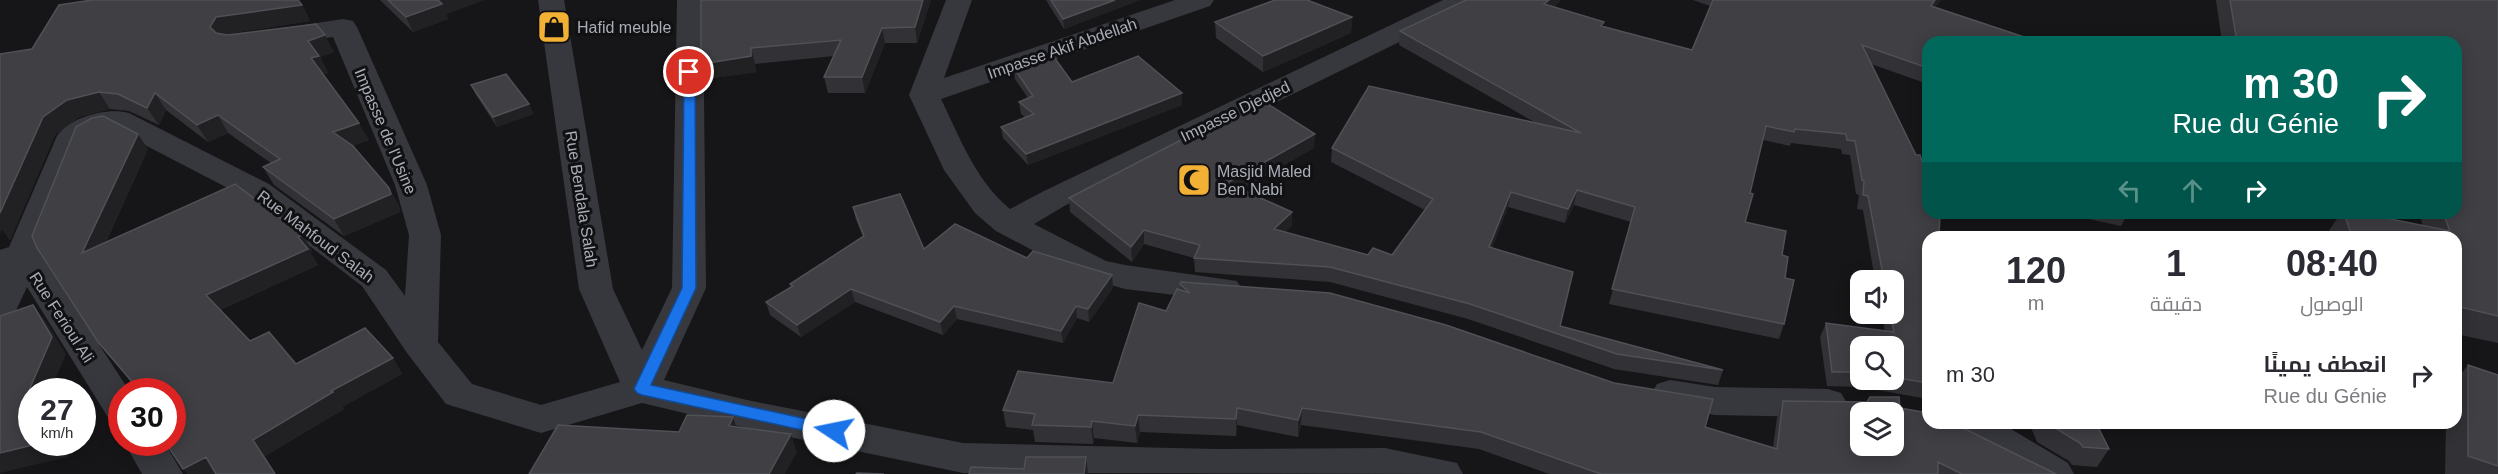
<!DOCTYPE html>
<html lang="ar">
<head>
<meta charset="utf-8">
<style>
  :root { --surface:#fff; --page:#f2f2f3; --text:#2b2b33; --muted:#7c7c81 }
  body { margin:0; font-family:Arial,Cairo,sans-serif; background:var(--page); color:var(--text); direction:rtl; height:100vh; display:flex; flex-direction:column; font-size:22px; white-space:nowrap }
  * { box-sizing:border-box; margin:0 }
  p { font-size:20px; color:var(--muted) }
  .icon { flex:none; width:33px; height:33px; fill:none; stroke:currentColor; stroke-width:2; stroke-linecap:round; stroke-linejoin:round }
  .map { position:relative; flex:1; overflow:hidden; direction:ltr }
  .sheet { position:absolute; left:1922px; top:231px; width:540px; height:198px; display:flex; flex-direction:column; background:var(--surface); border-radius:18px; box-shadow:0 3px 15px #0003; direction:rtl }
  .sheet>* { flex:none }
  .banner { position:absolute; left:1922px; top:36px; width:540px; height:183px; border-radius:18px; box-shadow:0 3px 15px #0003; direction:rtl; background:#00695c; color:#fff; overflow:hidden }
  .buttons { position:absolute; left:1850px; top:270px; display:grid; gap:12px }
  .buttons a { display:grid; place-items:center; width:54px; height:54px; border-radius:12px; background:var(--surface); box-shadow:0 3px 15px #0003; font-size:30px }
  .speed { position:absolute; left:18px; top:378px; display:flex; gap:12px; font-size:30px; font-weight:700; text-align:center }
  .speed>* { display:grid; place-content:center; width:78px; height:78px; border-radius:50%; background:var(--surface); box-shadow:0 3px 15px #0003; line-height:1 }
  .speed small { font-size:15px; font-weight:400 }
  .speed .limit { border:9px solid #d22; background:#fff; color:#111 }
  .pin { position:absolute; display:grid; place-items:center; width:51px; height:51px; color:#fff; margin:-26px; border:3px solid #fff; border-radius:50%; box-shadow:0 2px 6px #0007 }
  .me { position:absolute; width:66px; margin:-33px; rotate:281deg; stroke-linejoin:round; filter:drop-shadow(0 0 4px #0008) }
  .turn { display:flex; align-items:center; gap:21px; height:126px; padding:0 24px; font-size:27px }
  .turn .icon { width:78px; height:78px; stroke-width:2.5 }
  .turn b { display:block; font-size:42px; line-height:51px }
  .lanes { display:flex; align-items:center; height:57px; padding:0 24px; background:#0003; justify-content:center; gap:30px; direction:ltr }
  .lanes .off { opacity:.35 }
  .eta { display:flex; justify-content:space-evenly; align-items:center; height:102px; text-align:center }
  .eta b { font-size:36px; font-weight:600; line-height:42px }
  ul { padding:0; list-style:none }
  li { display:flex; align-items:center; gap:18px; height:84px; padding:0 24px }
  li div { flex:1 }
  li b { display:block; font-size:22px }
  li em { font-style:normal }
  .map>svg:first-child { display:block }
  .lines { fill:none; stroke-linecap:round; stroke-linejoin:round }
  .minor { fill:#37383d; fill-rule:evenodd }
  .wall { fill:#323236; fill-rule:evenodd }
  .shaded-wall { fill:#212124 }
  .building { fill:#3f3f44; stroke:#4f5156; stroke-width:1.5; fill-rule:evenodd }
  .route { fill:#1a73e8; stroke:#114b97; stroke-width:1.5 }
  .labels { text-anchor:middle; stroke-width:6; stroke-linejoin:round; paint-order:stroke }
  .poi-label { font-size:16px; fill:#a8adb8; stroke:#111113; text-anchor:start }
  .street-label { font-size:16px; fill:#a8adb8; stroke:#111113 }
</style>
</head>
<body>
<div class="map">
<svg width="2498" height="474" viewBox="0 0 2498 474">
  <rect width="100%" height="100%" fill="#161618"/>
  <g class="lines">
    <path class="minor" d="M538,0H564L613,289L642,350L672,288L677,0H703L706,288L664,380L747,400L963,443L1215,449L1385,448L1457,463L1463,474L963,473L747,428L642,403L541,433L446,404L407,353L362,286L247,198L114,129L102,131L85,141L40,254L130,392H122V423L109,419L27,287L12,319L0,322V250L9,247L57,136C70,117 107,107 129,113L269,184L386,270L405,296L409,235L395,185L333,37L277,45L267,43L263,37L267,31L277,29L343,19L353,21L357,27L427,185L441,235L438,342L472,384L541,405L620,382L579,289Z
      M946,0H972L944,78L1175,0H1214L1210,6L941,99C960,138 976,181 1010,209L1044,191L1443,0H1477L1473,6L1066,205L1034,224L1106,261L1125,265L1237,281L1242,289L1237,297L1225,301L1125,289L1083,277L996,231L975,213L944,170L909,95Z
      M1670,380L1715,387L1828,389L1841,393L1847,403L1841,413L1828,417L1715,415L1657,404L1651,394L1657,384Z
      M1940,423H2001L2068,463L2074,474H2022L1968,440L1946,433Z
      M124,442H164L183,474H142Z"/>
  </g>
  <path class="wall" d="M380,0H484L446,14L448,19L413,32Z
    M701,0H931L917,43H885L865,93H828L824,77L834,56L755,64L756,72L706,79Z
    M1046,0H1140L1064,29Z
    M1466,0H1561L1554,7L1603,26L1692,50L1710,6L1693,0H1941L1935,7L2027,38L2025,42H1928V84L1871,64L1928,237V399L1860,387L1827,386L1820,337L1826,323L1885,331L1881,314H1893V280H1875L1863,210L1857,209L1859,195L1856,194L1850,155L1842,154L1841,149L1791,143L1790,146L1763,140L1750,193L1745,222L1782,255L1785,278L1784,324L1779,339L1609,304L1631,222L1574,205L1565,223L1508,207L1492,248L1561,326L1723,370L1718,385L1614,369L1468,319L1330,282L1195,272L1194,258L1144,244L1132,262L1070,212L1069,198L1314,148L1242,189L1292,226L1285,232L1368,255H1392L1425,210L1331,162L1332,148L1536,123L1399,45L1400,31ZM1860,346H1893V380H1860Z
    M2216,0H2498V343L2456,334V237H2329L2328,232L2341,213H2361L2423,226L2419,213H2456V42H2222Z
    M302,5L310,21L226,34L225,35L334,52L320,57L328,73L323,74L369,140L352,146L389,188L399,206L400,212L344,236L274,185L263,167L271,163L228,133L208,142L166,110L159,125L129,111L110,109L79,117L55,135L10,240L2,229L0,233V54Z
    M1352,17L1351,33L1263,72L1216,38L1215,22Z
    M1014,68L1072,82L1182,105L1028,165L1003,138L1001,127L1026,118L1021,114L1019,102L1028,98L1015,79Z
    M471,85L529,104L533,114L497,127L476,95Z
    M92,118L148,149L106,242L303,235L312,251L310,252L318,265L220,310L250,341L296,364L393,358L402,374L342,407L344,409L265,456L172,392H139L98,342Z
    M853,207L924,249L1027,258L1112,275L1113,288L1089,322L1077,318L1063,343L957,319L943,335L855,302L801,337L770,315L766,302L791,287L790,284L863,237L856,220Z
    M2084,213H2128L2121,226L2084,218Z
    M1180,284L1705,427L1773,447L1777,418L1783,401L1900,408L2056,474H1549L1479,449L1301,425L1298,437L1237,425L1236,436L1140,432L1137,443L1094,438L1093,444L1035,442L1033,430L1006,427L1003,410L1113,383L1166,311L1180,290Z
    M2468,365L2498,375V474H2445L2446,423H2456V380Z
    M2029,423H2096L2109,449L2097,467L2072,465L2069,461L2037,442Z"/>
  <path class="shaded-wall" d="M437,0H484L446,14L448,19L413,32L406,17Z
    M923,0H931L917,43L915,27Z
    M1115,0H1140L1064,29L1063,19Z
    M1549,0H1561L1542,17L1544,4Z
    M1935,0H1941L1926,19L1931,6Z
    M302,5L310,21L226,34L220,43L210,27L216,17Z
    M1352,17L1351,33L1263,72V56Z
    M882,28L885,43L865,93L862,77Z
    M325,35L334,52L320,57L328,73L320,75L311,58L308,41Z
    M751,48L755,64L756,72L706,79L701,64Z
    M99,92L110,109L79,117L55,135L10,240L2,229L0,233V199L43,117L67,100Z
    M155,93L166,110L159,125L147,108Z
    M1182,93V105L1028,165L1026,154Z
    M529,104L533,114L497,127L493,117Z
    M218,115L228,133L208,142L197,125Z
    M359,123L369,140L342,150L333,132Z
    M138,134L148,149L94,268L82,253Z
    M1315,134L1314,148L1227,197V183Z
    M389,188L399,206L400,212L344,236L334,219Z
    M1577,190L1574,205L1565,223L1568,209Z
    M1511,192L1508,207L1487,261L1489,247Z
    M1292,212V226L1274,243V229Z
    M1144,230V244L1132,262L1131,247Z
    M303,235L312,251L310,252L318,265L217,311L206,295Z
    M1112,275L1113,288L1089,322L1088,309Z
    M851,289L855,302L801,337L797,325Z
    M33,305L46,322L66,354L50,392H32V411L24,402Z
    M954,306L957,319L943,335L940,322Z
    M1076,306L1077,318L1063,343L1061,331Z
    M393,358L402,374L342,407L344,409L265,456L276,474H275L253,440L331,391Z
    M82,403L87,408L82,420Z
    M1237,408V425L1236,436V419Z
    M1302,408L1301,425L1298,437V420Z
    M1138,415L1140,432L1137,443L1135,426Z
    M733,417L739,435L729,426Z
    M1092,421L1094,438L1093,444L1091,427Z
    M791,434L797,452L785,474H769Z
    M45,442H74L68,457L0,473V453Z
    M206,457L217,474H187L183,469Z
    M1086,457L1088,474H1084Z"/>
  <path class="building" d="M92,0H298L302,5L216,17L210,27L216,33L227,35L316,24L325,35L308,41L319,56L311,58L359,123L333,132L353,146L389,188L391,194L334,219L263,167L280,159L218,115L197,125L155,93L147,108L118,94L99,92L67,100L43,117L0,213V54L32,49L59,5Z
    M388,0H438L442,4L406,17Z
    M701,0H923L915,27L882,28L862,77H824L841,40L751,48V56L701,64Z
    M1051,0H1115L1063,19Z
    M1275,0H1307L1352,17L1263,56L1215,22Z
    M1466,0H1549L1544,4L1604,22L1601,26L1692,50L1713,0H1935L1931,6L2027,38L2024,42H1928V68L1862,45L1916,155H1920L1928,180V213H1940L1939,237H1928V383L1893,377V346H1860V372H1832L1826,323L1894,332L1890,314H1893V280H1884L1868,196L1863,195L1864,181L1862,180L1855,141L1847,140L1846,134L1795,129L1794,132L1766,126L1750,193L1753,194L1745,222L1786,231L1782,255L1788,257L1785,278L1794,280L1784,324L1612,289L1635,207L1577,190L1568,209L1511,192L1489,247L1573,272L1560,326L1723,370L1617,354L1470,304L1330,267L1194,258L1200,245L1144,230L1131,247L1069,198L1260,99L1315,134L1227,183L1292,212L1274,229L1368,255L1373,248L1392,255L1433,199L1332,148L1369,86L1581,133L1400,31Z
    M2230,0H2498V316L2456,306V237H2352L2344,213H2361L2450,231L2443,213H2456V42H2237Z
    M1138,56L1182,93L1026,154L1001,127L1034,114L1019,102L1033,96L1014,68L1054,57L1072,82Z
    M506,74L529,104L493,117L471,85Z
    M103,116L138,134L82,253L235,184L303,235L298,237L308,249L206,295L250,341L269,332L296,364L365,328L393,358L331,391L333,392L253,440L275,474H216L206,457L183,469L165,442H172V392H141L98,342L37,248L32,236L76,127L92,118Z
    M900,194L924,249L955,224L1027,258L1033,251L1112,275L1088,309L1076,306L1061,331L954,306L940,322L851,289L797,325L766,302L793,286L790,284L864,236L853,207Z
    M1181,282L1330,293L1446,325L1614,383L1713,399L1705,427L1777,449L1783,401L1867,402L1870,397H1899L1900,408L1928,413V423H1953L2056,474H1962L1938,462V474H1601L1481,432L1302,408L1298,420L1237,408L1236,419L1138,415L1135,426L1092,421L1091,427L1032,425L1035,414L1003,410L1018,371L1113,383L1139,303L1166,311L1177,289L1190,293L1180,284ZM1860,412H1893V446H1860Z
    M33,305L52,337L24,402L32,401V442H45L0,453V316Z
    M2468,365L2498,375V466L2468,456Z
    M687,415L733,417L729,426L791,434L769,474H529L558,425L679,432Z
    M2047,423H2096L2109,449L2083,447L2080,443Z
    M1026,457H1086L1084,474H969L971,467L1024,469Z
    M857,473L884,474H856Z"/>
  <path class="route" d="M689,68L695,72L696,288L651,385L834,425L839,427L841,431L839,435L834,437L642,395L637,393L634,389L682,288L684,72Z"/>
  <defs>
    <symbol id="shop-square" viewBox="-11 -11 22 22"><rect x="-9" y="-9" width="18" height="18" rx="4" fill="#f2b134" stroke="#111113"/><path d="M-5-2.5h2.3a2.7 3.5 0 0 1 5.4 0H5L5.5 6h-11ZM-1.5-2.5h3a1.5 2.3 0 0 0-3 0Z" fill="#111"/></symbol>
    <symbol id="mosque-square" viewBox="-11 -11 22 22"><rect x="-9" y="-9" width="18" height="18" rx="4" fill="#f2b134" stroke="#111113"/><path d="M3.5-4.9A6 6 0 1 0 3.5 4.9A5 5 0 1 1 3.5-4.9Z" fill="#111"/></symbol>
  </defs>
  <g fill-rule="evenodd">
    <use href="#shop-square" x="535" y="8" width="38" height="38"/>
    <use href="#mosque-square" x="1175" y="161" width="38" height="38"/>
  </g>
  <g class="labels">
    <g class="poi-label">
      <text x="577" y="33">Hafid meuble</text>
      <text x="1217" y="177">Masjid Maled<tspan x="1217" dy="18">Ben Nabi</tspan></text>
    </g>
    <g class="street-label">
      <text transform="translate(1062 48) rotate(-19)" y="6">Impasse Akif Abdellah</text>
      <text transform="translate(1235 111) rotate(-26)" y="6">Impasse Djedjed</text>
      <text transform="translate(386 131) rotate(67)" y="6">Impasse de l'Usine</text>
      <text transform="translate(582 199) rotate(81)" y="6">Rue Bendala Salah</text>
      <text transform="translate(316 236) rotate(37)" y="6">Rue Mahfoud Salah</text>
      <text transform="translate(62 317) rotate(57)" y="6">Rue Ferioul Ali</text>
    </g>
  </g>
</svg>
<div class="buttons">
<a><svg class="icon" aria-label="sound" viewBox="0 0 24 24"><path d="M4 9h4l5-4v14l-5-4H4zM17 9q2 3 0 6"/></svg></a>
<a><svg class="icon" aria-label="search" viewBox="0 0 24 24"><circle cx="10" cy="10" r="6"/><path d="M15 15l6 6"/></svg></a>
<a><svg class="icon" aria-label="layers" viewBox="0 0 24 24"><path d="M12 4l9 5-9 5-9-5zM3 14l9 5 9-5"/></svg></a>
</div>
<div class="speed"><div>27<small>km/h</small></div><div class="limit">30</div></div>
<div class="pin" style="left:689px;top:72px;background:#d93025"><svg class="icon" aria-label="arrive" viewBox="0 0 24 24"><path d="M6 21V4h12l-3 4 3 4H6"/></svg></div>
<svg class="me" style="left:834px;top:431px" viewBox="-20 -20 40 40"><circle r="19" fill="#fff"/><path d="M0-13L10 11 0 6-10 11z" fill="#1a73e8"/></svg>
<div class="banner">
<div class="turn"><svg class="icon" aria-label="right" viewBox="0 0 24 24"><path d="M7 20v-9h11M14 6l5 5-5 5"/></svg><div><b>30 m</b>Rue du Génie</div></div>
<div class="lanes"><svg class="icon off" aria-label="left" viewBox="0 0 24 24"><path d="M17 20v-9H6M10 6l-5 5 5 5"/></svg><svg class="icon off" aria-label="ahead" viewBox="0 0 24 24"><path d="M12 20V5M6 11l6-6 6 6"/></svg><svg class="icon" aria-label="right" viewBox="0 0 24 24"><path d="M7 20v-9h11M14 6l5 5-5 5"/></svg></div>
</div>
<section class="sheet">
<div class="eta">
<div><b>08:40</b><p>الوصول</p></div>
<div><b>1</b><p>دقيقة</p></div>
<div><b>120</b><p>m</p></div>
</div>
<ul>
<li><svg class="icon" aria-label="right" viewBox="0 0 24 24"><path d="M7 20v-9h11M14 6l5 5-5 5"/></svg><div><b>انعطف يمينًا</b><p>Rue du Génie</p></div><em>30 m</em></li>
</ul>
</section>
</div>
</body>
</html>
